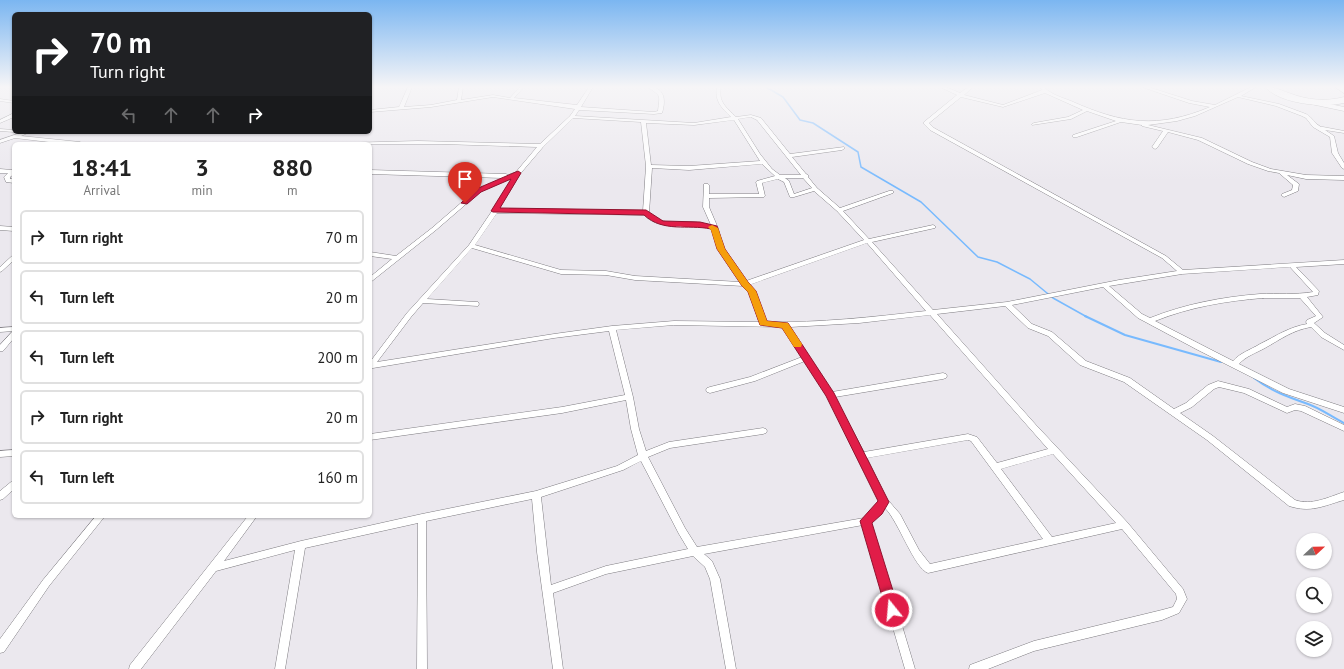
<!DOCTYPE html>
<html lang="en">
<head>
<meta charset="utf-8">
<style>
  :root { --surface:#fff; --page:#f6f6f6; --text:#222; --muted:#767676; --line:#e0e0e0 }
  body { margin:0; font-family:"PT Sans",sans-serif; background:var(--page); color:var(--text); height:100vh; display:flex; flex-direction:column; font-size:15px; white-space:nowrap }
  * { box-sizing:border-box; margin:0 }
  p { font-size:13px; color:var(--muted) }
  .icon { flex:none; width:22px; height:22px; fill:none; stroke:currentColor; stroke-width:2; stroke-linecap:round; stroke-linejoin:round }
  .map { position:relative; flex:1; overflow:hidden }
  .details { position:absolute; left:12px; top:142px; width:360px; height:376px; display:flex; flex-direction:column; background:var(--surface); border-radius:6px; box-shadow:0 1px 3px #0004 }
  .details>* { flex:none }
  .hud { position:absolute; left:12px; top:12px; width:360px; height:122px; border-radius:6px; box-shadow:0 1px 3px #0004; background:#202124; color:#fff; overflow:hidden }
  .needle { width:26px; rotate:68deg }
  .buttons { position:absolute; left:1296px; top:533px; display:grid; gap:8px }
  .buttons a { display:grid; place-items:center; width:36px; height:36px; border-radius:50%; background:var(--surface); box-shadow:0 1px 3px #0004; font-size:20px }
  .pin { position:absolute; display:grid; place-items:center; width:34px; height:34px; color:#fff; margin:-41px -17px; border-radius:50% 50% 50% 0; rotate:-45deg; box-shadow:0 0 4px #0007 }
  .pin .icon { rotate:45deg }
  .me { position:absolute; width:44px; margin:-22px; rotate:343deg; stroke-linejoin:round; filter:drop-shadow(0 0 3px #0008) }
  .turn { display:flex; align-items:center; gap:14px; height:84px; padding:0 12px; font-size:18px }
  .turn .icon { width:52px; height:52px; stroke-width:2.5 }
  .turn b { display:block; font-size:28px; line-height:34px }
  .lanes { display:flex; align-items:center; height:38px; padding:0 12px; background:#0003; justify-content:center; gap:20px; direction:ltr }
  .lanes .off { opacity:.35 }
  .eta { display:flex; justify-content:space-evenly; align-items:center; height:68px; text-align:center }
  .eta b { font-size:24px; font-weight:800; line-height:28px }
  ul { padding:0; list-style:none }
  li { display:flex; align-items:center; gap:12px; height:54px; margin:0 8px 6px; padding:0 4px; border:2px solid var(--line); border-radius:6px }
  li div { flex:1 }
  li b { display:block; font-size:15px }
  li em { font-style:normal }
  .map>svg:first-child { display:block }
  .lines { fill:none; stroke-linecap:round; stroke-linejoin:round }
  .stream-far1 { stroke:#78bafe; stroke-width:1.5 }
  .stream { stroke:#78bafe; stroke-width:2 }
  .street-casing { stroke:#7e7c81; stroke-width:1 }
  .primary-casing { stroke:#7e7c81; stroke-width:1 }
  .highway-casing { stroke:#7e7c81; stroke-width:1 }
  .street { fill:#fff; fill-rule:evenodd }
  .primary { fill:#fff; fill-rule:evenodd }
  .highway { fill:#fff; fill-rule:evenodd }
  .route { fill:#e11d48; stroke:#92132f }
  .slow { fill:#f59e0b }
</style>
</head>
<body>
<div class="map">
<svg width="1344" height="669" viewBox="0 0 1344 669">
  <rect width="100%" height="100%" fill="#ebe8ee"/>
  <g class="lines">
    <path class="stream-far1" d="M766,87L783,97L800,120L813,123L858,152L861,167L921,202L978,257L997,262L1030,279L1053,298L1087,317"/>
    <path class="stream" d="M1085,316L1125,335L1221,362
      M1254,378C1271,391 1288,397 1308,404C1320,408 1332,417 1344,423"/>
    <defs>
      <path id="street" d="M408,87H412L404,107L431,105L457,100L459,87H463L461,100L493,95L510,98L520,87H524L514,98L577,105L589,87H593L581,107L654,112L658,111C660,93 661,97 648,87C665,87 666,100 662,113L654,114L579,110L575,116L694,123L731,117C722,108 714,101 717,87H721C718,102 726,107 736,117L751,115L761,118L790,154L844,147L845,148L842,150L792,157L806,174L808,175V177L817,188L840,208L889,191H893V193L843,211L869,239L933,225L935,226V228L872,242L933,310L1007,302L1119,280L1177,271L1162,258L930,130L924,124V122L957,95L940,87H946L960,93L968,87H973L964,95L1003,105L1042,90L1040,87H1044C1050,94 1063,98 1071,101C1122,124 1158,129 1210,107L1189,103L1142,87H1148L1192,101L1215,105L1251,87H1256L1241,96L1279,104L1306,114C1312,117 1315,124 1321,127H1323L1344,131V133L1325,130L1334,136L1338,153L1344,163V169L1342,168L1332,153L1330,137L1313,127L1306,118L1302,116L1276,106L1238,97L1195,116L1177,121L1148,125L1202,138L1252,162L1271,169L1306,175L1344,176V180L1306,179L1287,175L1299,184L1298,191L1284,197L1281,195L1282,194L1292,190L1293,185L1279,173L1268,171L1248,164L1198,140L1168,132L1157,148L1155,149L1152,147L1163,131L1142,126V125L1121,122L1077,137H1073V135L1116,121L1087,111L1071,119L1032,125V124L1034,123L1068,117L1083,110L1045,93L1003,107L961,97L929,123L934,128L1166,256L1183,270L1344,260V264L1296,267L1319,291L1318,295L1307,297L1323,317L1314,323L1325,333L1344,345V350L1321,337L1311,327C1293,330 1281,339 1265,348C1256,353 1246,356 1239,364L1289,389L1344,407V413L1283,393L1196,349L1138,318L1103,287L1012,305L1032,324L1052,332L1086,361L1130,378L1174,409L1186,403L1208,385L1218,381L1249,389L1287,407L1295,404L1305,406L1344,425V431L1301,411L1295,410L1287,413L1244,393L1219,387L1214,389L1192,407L1180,413L1213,436L1295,500C1311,506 1329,497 1344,492V500C1323,506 1311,513 1289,506L1207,440L1124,382L1080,365L1048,336L1028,328L1005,306L937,314L1036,425L1127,522L1183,589L1187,599L1179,613L1162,620L1034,651L988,669H969L970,665L1034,641L1162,610L1173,607L1177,599L1176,594L1122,529L928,573C914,568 899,522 885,508L881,514L871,522L915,669H905L863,525L704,554L712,561L720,579L736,669H726L710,579L705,567L693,556L606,574L553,593L563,669H553L537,552L532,499L426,521L427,669H417L418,523L305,548L285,669H275L295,550L216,571L141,669H129L130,665L248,516H257L224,561L301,541L422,514L536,491L617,466L638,455L631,429L626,400L562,413L370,440V434L562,407L625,395L609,331L554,338L373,368L370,370V362L407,313L469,245L492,211L513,177L480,192L436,230L372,281L370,282V277L392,259L370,256V252L396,256L432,228L476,190L503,178L370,174V170L506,174L508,175L516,172L537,147L442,144H341L342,143L418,141L540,144L570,116L575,109L493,97L431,107L370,112V110L399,107ZM751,117L757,120L801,175H780L772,169L760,154L738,119ZM573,118L641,122L646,166L643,211L499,209L520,174L543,147ZM734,120L760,161L689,166L651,165L646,123L694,125ZM762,164L775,176L757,181L756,182L759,194H709V185L708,184H704L703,207L711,225C704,224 698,222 692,222C676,222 661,225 649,213L652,168L689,170ZM785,178H803L812,188L794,194L789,181ZM778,179L784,182L790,197H794L814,191L837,211L864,240L746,281L724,249L718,228L709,207V198L764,197L765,196L762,183ZM497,213L644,215C659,230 678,224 697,226C702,226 707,228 712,229L718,249L740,282L635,276L606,271L561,270L475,245ZM867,243L926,311C873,317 820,323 766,322L755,291L749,285ZM472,248L561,274L606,275L635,280L743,286L749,292L759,322L674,321L612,326L554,334L377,362L411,317L423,303L478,306L479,304L478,302H476L427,299ZM1290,267L1313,292C1295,295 1278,293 1260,294C1222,297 1185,304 1150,318L1142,314L1109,286L1182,274ZM1263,298H1300L1316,316L1307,320L1306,322L1307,324C1289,327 1276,336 1260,344C1250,350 1240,353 1233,361L1155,321C1190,307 1226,301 1263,298ZM930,315L1048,449L997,463L977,437L968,434L864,452L835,397L943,379L946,378L947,376L946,374L943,373L832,392L790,327L859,323ZM674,325L783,327L802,357L750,377L710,387L707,388L706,390L707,392L710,393L755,381L805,361L833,405L879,502L875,508L864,518L697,547L685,528L648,457L670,448L763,434L766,433L767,431L766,429L763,428L669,442L646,451L639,429L633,397L616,330ZM968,440L971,441L1043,539L930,564L919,550L900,514L887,499L867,458ZM1053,454L1116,523L1052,537L1001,469ZM641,461L679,534L688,549L606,566L551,585L541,497L623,470Z
        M0,99L14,101V103L0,101Z
        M12,114H14V117L0,123V120Z
        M0,129L14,130V132H16H14L0,131Z
        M23,132H30L21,136L80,142L83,144H66L15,138L0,143V140Z
        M0,169L12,170L14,169V174L10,177V179H14V183L6,182L4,177L8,173H0Z
        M0,226L14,227V231L0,230Z
        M14,255V260L2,271L0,272V267L12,256Z
        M14,327V331L0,332V328Z
        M12,332H14V338L3,351H0V345Z
        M14,450V456L0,457V451Z
        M14,480V489L3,499L0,500V491L11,482Z
        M96,516H105L49,586L4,652L0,653V639L43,580Z"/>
      <path id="primary" d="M1311,100L1344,107V111L1311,104Z"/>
      <path id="highway" d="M1265,87C1275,87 1280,90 1289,93C1307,100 1325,102 1344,97V103C1323,108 1280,104 1265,87Z
        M1335,87H1344V93Z"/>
    </defs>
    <use href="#street" class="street-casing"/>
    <use href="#primary" class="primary-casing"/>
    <use href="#highway" class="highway-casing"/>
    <use href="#street" class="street"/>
    <use href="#primary" class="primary"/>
    <use href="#highway" class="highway"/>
  </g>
  <linearGradient id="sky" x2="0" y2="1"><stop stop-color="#7bb6f1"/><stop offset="0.48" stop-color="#f6f5f7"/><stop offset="1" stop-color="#f6f5f7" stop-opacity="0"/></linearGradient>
  <rect width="1344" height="181" fill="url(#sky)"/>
  <path class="route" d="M518,171L521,173L500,208L646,210L663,221L700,222L717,226L725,249L748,282L756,291L767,321L788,323L834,393L889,502L882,514L872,523L899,610L897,614L892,616L888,614L886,610L860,521L878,501L826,396L782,328L760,325L748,292L742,286L717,249L711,229C687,224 664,233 644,215L493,212L491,211L511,179L481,192L467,204L461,203L476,189Z"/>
  <path class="slow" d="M712,225L718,228L725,249L748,282L756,291L767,321L788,323L802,344L801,347H794L782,328L760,325L748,292L742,286L717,249L711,230L708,227Z"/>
</svg>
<div class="buttons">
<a><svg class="needle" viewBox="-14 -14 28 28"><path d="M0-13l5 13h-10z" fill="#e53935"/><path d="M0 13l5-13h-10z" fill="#767676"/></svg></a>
<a><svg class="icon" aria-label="search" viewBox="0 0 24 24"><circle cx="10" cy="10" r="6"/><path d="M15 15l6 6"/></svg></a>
<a><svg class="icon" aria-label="layers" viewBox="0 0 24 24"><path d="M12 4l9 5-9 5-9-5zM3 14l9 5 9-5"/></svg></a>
</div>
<div class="pin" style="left:465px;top:203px;background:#d93025"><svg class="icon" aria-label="arrive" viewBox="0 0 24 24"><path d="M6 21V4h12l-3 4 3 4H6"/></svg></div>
<svg class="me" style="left:892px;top:610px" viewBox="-20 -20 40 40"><circle r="17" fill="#e11d48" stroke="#fff" stroke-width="3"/><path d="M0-11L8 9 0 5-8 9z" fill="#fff"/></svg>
<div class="hud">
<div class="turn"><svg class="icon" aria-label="right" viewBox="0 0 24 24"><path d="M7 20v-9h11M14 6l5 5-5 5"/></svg><div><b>70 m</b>Turn right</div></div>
<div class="lanes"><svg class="icon off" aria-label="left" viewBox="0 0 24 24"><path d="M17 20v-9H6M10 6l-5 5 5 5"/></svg><svg class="icon off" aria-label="ahead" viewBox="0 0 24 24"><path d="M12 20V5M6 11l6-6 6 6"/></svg><svg class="icon off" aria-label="ahead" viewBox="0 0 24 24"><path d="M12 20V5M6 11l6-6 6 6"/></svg><svg class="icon" aria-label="right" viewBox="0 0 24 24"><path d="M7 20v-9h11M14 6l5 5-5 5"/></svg></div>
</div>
<section class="details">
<div class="eta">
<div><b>18:41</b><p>Arrival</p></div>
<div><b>3</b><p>min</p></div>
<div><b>880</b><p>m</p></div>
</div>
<ul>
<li><svg class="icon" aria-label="right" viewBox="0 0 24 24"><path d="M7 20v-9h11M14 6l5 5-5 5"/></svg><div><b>Turn right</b></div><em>70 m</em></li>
<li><svg class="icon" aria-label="left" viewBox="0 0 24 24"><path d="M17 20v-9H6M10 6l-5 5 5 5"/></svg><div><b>Turn left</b></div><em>20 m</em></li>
<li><svg class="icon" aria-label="left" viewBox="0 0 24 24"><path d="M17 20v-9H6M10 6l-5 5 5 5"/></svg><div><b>Turn left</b></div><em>200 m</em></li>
<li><svg class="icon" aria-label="right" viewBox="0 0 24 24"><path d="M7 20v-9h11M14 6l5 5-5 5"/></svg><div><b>Turn right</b></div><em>20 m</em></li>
<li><svg class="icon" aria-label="left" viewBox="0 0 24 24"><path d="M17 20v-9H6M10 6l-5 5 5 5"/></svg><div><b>Turn left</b></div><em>160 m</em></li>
</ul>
</section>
</div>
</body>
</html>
